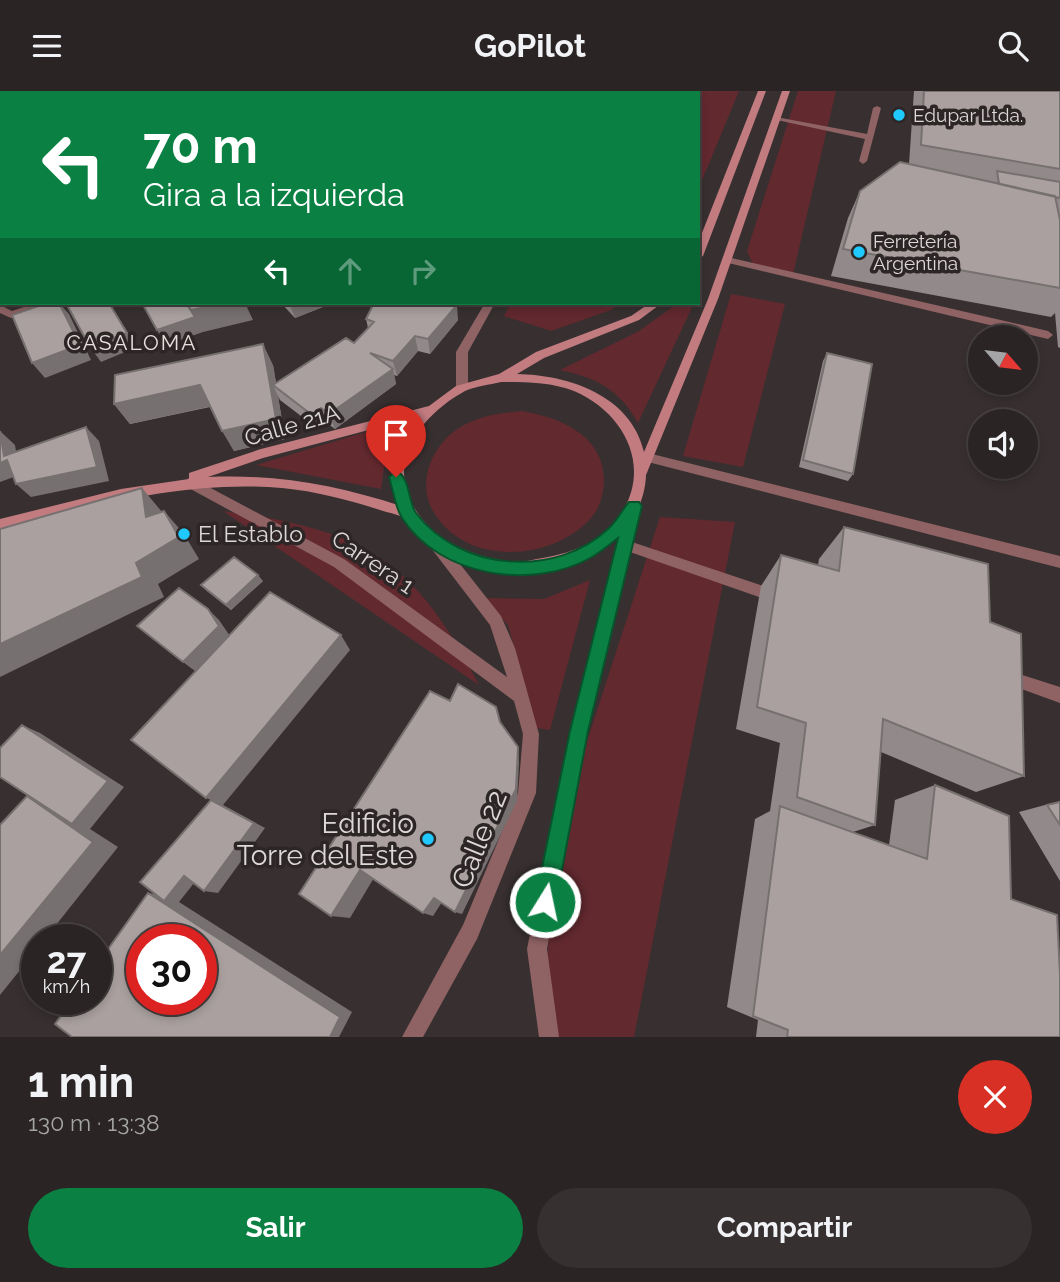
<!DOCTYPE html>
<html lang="es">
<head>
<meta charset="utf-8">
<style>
  :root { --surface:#2a2424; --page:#363031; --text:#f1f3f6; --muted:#a5a4a6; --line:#464141; --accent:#0b8043 }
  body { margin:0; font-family:Raleway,sans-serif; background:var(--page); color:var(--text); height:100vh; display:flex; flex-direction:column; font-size:26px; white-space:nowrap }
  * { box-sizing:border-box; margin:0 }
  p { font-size:23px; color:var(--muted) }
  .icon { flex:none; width:38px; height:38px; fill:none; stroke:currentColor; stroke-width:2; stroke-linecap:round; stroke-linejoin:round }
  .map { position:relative; height:946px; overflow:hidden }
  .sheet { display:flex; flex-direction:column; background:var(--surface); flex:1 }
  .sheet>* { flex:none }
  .guide { position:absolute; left:0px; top:0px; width:700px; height:214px; box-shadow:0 4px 10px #0003,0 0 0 2px var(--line); background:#0b8043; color:#fff; overflow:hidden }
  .needle { width:46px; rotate:118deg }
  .buttons { position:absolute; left:968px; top:234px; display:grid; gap:14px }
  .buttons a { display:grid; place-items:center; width:70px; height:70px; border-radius:50%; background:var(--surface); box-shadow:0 4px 10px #0003,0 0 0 2px var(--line); font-size:35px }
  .speed { position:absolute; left:21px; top:833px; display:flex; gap:14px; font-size:35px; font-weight:700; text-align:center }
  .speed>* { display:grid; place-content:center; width:91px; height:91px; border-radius:50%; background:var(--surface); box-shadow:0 4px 10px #0003,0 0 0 2px var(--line); line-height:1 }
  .speed small { font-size:18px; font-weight:400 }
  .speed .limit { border:10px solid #d22; background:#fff; color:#111 }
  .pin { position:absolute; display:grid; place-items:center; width:60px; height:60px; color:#fff; margin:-72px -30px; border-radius:50% 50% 50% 0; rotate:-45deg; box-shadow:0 0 7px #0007 }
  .pin .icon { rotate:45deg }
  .me { position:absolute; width:77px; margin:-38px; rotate:10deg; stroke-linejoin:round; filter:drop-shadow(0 0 5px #0008) }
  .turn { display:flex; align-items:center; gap:24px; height:147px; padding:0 28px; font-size:32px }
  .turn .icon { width:91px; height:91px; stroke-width:2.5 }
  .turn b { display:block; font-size:49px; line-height:60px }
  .lanes { display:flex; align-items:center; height:66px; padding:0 28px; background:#0003; justify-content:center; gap:35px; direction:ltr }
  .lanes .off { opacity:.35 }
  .round { display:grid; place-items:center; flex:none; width:74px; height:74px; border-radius:37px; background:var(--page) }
  .overview { display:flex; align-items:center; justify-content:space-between; height:119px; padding:0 28px }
  h1 { font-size:42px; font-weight:700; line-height:52px }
  .button { display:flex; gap:14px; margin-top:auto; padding:14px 28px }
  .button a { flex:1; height:80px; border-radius:42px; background:var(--accent); color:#fff; font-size:28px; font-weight:700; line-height:80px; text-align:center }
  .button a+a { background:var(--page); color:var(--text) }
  header { display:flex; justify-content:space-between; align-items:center; height:91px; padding:0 28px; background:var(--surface); font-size:32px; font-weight:700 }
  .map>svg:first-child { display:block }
  .green { fill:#62292f }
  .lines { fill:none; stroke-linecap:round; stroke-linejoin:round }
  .service { fill:#8f6264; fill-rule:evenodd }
  .minor { fill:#8f6264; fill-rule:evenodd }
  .secondary { fill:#c27c80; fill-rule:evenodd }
  .wall { fill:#928a8a }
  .shaded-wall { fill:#777070 }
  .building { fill:#aaa0a0; stroke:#777070; stroke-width:2; fill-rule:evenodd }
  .route { fill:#0b8043; stroke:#07532c; stroke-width:2 }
  .poi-dot { fill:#20c9fd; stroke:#2d2626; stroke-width:2.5 }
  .labels { text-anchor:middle; stroke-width:7; stroke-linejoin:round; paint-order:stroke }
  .far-poi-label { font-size:19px; fill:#ddd7d7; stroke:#2d2626; text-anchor:start }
  .far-neighbourhood-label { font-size:21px; letter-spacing:2px; fill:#e8dede; stroke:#2d2626 }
  .street-label { font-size:23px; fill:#ddd7d7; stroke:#2d2626 }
  .poi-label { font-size:23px; fill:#ddd7d7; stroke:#2d2626; text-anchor:start }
  .near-poi-label { font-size:28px; fill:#ddd7d7; stroke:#2d2626; text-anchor:end }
  .near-street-label { font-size:28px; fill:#ddd7d7; stroke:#2d2626 }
</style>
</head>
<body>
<header><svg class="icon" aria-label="menu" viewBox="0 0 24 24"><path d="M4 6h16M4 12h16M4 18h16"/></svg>GoPilot<svg class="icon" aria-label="search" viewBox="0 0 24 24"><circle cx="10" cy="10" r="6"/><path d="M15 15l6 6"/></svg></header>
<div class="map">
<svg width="1060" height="946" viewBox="0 0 1060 946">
  <rect width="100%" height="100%" fill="#383030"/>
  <path class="green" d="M566,0H739L698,99V2Z
    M798,0H836L793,183L753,173L747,160Z
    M731,203L785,213L743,376L683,365Z
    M511,212H620L611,219L551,240L504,225Z
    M678,212H694L638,332C619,298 597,287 560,279L639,240Z
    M521,320C558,326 603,343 604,388C604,402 600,417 591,427C552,471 465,476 433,420C415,389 435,349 464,334C482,324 501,322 521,320Z
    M399,331L386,363L381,398L256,374Z
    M223,420C363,439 413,466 479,594Z
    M660,426L735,431L634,946H554L546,904L553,755Z
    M590,489L550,639L537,637L508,534L483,507L544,508Z"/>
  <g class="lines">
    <path class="service" d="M877,15L881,17L867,70L863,73L859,70L865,48L772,28L776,26L867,43L873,17Z
      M727,166L1048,240L1053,244L1048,248L724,171L722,169Z
      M648,362L1060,465V477L644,370L642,367L644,364Z"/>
    <path class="minor" d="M103,0H111V2H103Z
      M542,0H550V2H542Z
      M0,54H2V60H0Z
      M0,82L2,83V89L0,88Z
      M2,129V147L0,148V130Z
      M2,159V166H0V160Z
      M36,212H51L11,227L0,222V214L12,220Z
      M485,212H495L468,261V297L462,301L456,297V261Z
      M190,386L344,468L507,586L490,534L431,457L429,453L431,449H441L501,525L515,557L539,643L536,702L477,848L423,946H402L463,834L518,702L523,643L514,610L334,476L185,395L184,391Z
      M634,410L641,415L632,451L781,501L783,506L781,511L776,512L630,461L587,640L547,858L559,946H539L527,858L571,640L627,415Z
      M1007,579L1060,596V612L1002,591L999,586L1002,581Z"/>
    <path class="secondary" d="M758,0H766L703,165L698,168V152Z
      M782,0H790L718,208L646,384C643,463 539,498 474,476C462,472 446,464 435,457C424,449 416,435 405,428C399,423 388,422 380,419C349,409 315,400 282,397C185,389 92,414 0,440V428L121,398L189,388V382L261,358L429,315L456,295L499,283L536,261L631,225L650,212H662L639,229L544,267L517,283C568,284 631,304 644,361L708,208ZM501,291C525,291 551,291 574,300C628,323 656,384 613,433C594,454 570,462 543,467C535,468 525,471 517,471C472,468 418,445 406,396C395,355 432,318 465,300C476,295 489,294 501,291ZM414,327C393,362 383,376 401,415C336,394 278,383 208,386L263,367Z"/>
  </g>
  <path class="wall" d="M422,0H533L532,2H440Z
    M914,0H1060V257L1058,256L1055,222L1051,226L831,185L848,127L860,100L909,73Z
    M281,212H333L295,227Z
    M366,228L458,229L430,263L418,260L397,285L394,284L396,293L335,338L327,332L318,338L280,309L278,305L285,348L234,360L210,316L130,333L114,313L273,274L276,292L354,252L368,237Z
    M827,262L853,383L848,390L799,376L823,270Z
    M844,436L990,531L1024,685L976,701L881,661L875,734L853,741L889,754L895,709L935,694L1011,808L1060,946H756L758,929L727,916L755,728L770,720L780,652L736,638L761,495L781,464L818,474L819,468Z
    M263,490L231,519L207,500L201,494Z
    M1060,710V790L1019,721Z"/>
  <path class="shaded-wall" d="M40,0H85H81L82,2H41Z
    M196,0H214V2H195Z
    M361,0H408V2H356Z
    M0,11H2V27H0Z
    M59,212L69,223L91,269L45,287L32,272Z
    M109,212L137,256L101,271L90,256Z
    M225,212H245L253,229L203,241L166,254L157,239L191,219Z
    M289,212H333L295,227Z
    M457,214L458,229L430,263L428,248Z
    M415,245L418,260L397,285L393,270Z
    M263,253L273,274L277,297L273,294L278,305L285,348L234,360L222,340Z
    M393,278L396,293L335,338L329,323Z
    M200,294L212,315L130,333L114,313Z
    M321,317L327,332L318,338L312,324Z
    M86,336L99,350L109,390L31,406L16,393Z
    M0,340L15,354L19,379L4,365Z
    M7,369L22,383L0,391V372Z
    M142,397L162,421L146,426Z
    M164,420L184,443L199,468L158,493L164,506L0,586V553L136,472Z
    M258,484L263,490L231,519L226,514Z
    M208,518L219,529L230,545L195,580L183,571Z
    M341,544L350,559L223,714L265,737L218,802L204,800L211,709L206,707Z
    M22,634L40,642L124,696L90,738L118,756L44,849H37V858L0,904V864L27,705L54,712Z
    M518,656L519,672L517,710L462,823L455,821Z
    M360,779L375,785L350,827L331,825Z
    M184,785L198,787L179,811L352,921L339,946H330L148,802L168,805Z
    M434,807L442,811L433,825L423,822Z"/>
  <path class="building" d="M0,0H65L64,2H2V11H0Z
    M144,0H196L195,2H136Z
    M295,0H361L356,2H291Z
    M924,0H1060V78L921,54Z
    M900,71L1055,105L1060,129V197L843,158L860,100Z
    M997,80L1060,91V107L999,93Z
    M47,212H59L80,254L32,272L12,224Z
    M74,212H109L127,242L90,256L67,214Z
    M142,212H186L195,226L157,239Z
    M187,212H225L191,219Z
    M374,212H448L457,214L428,248L415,245L393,270L370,262L393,278L329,323L321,317L312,324L273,294L346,247L354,252L374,231L366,228Z
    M263,253L276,328L222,340L200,294L114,313L115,284Z
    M827,262L872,273L853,383L803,369Z
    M86,336L97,376L16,393L7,369L0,372V340L4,365Z
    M142,397L146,426L164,420L179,446L136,472L142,486L0,553V438Z
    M844,436L988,473L990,531L1021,543L1024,685L883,628L875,734L797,706L806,632L757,616L781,464L839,480Z
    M234,466L258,484L226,514L201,494Z
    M179,497L208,518L219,535L183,571L137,535Z
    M270,501L341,544L206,707L131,649Z
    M458,593L496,616L500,631L518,656L516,698L455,821L434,807L423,822L360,779L331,825L299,803L430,600L450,610Z
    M22,634L108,690L72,733L0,686V657Z
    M935,694L1009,725L1011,808L1057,824L1060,884V946H787L788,939L753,925L780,715L927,768Z
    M27,705L93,751L0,864V734Z
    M211,709L254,732L204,800L184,785L164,810L140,791Z
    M1060,711V734L1047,714Z
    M148,802L340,926L330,946H72L55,933L73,908H96V875ZM142,849H201V908H142Z"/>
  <path class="route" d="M396,380C410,385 408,411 416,422C460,480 556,488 609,437C617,430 622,419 629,411H639L642,415L588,640L556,811L553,819L545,822L538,819L535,811L570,640L618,447C610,453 601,461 592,466C533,500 440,486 402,427C395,416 393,398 389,386Z"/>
  <g class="poi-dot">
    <circle cx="899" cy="24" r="7"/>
    <circle cx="859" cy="161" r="7"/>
    <circle cx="184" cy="443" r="7"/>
    <circle cx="428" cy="748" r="7"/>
  </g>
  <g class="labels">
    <g class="far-poi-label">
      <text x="913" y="31">Edupar Ltda.</text>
      <text x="873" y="157">Ferretería<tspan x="873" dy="22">Argentina</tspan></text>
    </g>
    <g class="far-neighbourhood-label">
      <text x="132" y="259">CASALOMA</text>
    </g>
    <g class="street-label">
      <text transform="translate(292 334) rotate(-16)" y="8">Calle 21A</text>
      <text transform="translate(373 471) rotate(34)" y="8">Carrera 1</text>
    </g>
    <g class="poi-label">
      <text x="198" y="451">El Establo</text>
    </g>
    <g class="near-poi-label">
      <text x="414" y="742">Edificio<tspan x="414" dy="32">Torre del Este</tspan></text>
    </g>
    <g class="near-street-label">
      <text transform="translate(479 748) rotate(-68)" y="10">Calle 22</text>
    </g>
  </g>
</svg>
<div class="buttons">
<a><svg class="needle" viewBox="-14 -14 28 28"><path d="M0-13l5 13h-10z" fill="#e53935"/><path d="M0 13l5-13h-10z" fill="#a5a4a6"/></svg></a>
<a><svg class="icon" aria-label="sound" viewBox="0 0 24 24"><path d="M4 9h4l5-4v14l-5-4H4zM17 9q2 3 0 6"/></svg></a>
</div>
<div class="speed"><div>27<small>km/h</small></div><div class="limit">30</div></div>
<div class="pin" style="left:396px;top:386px;background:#d93025"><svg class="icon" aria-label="arrive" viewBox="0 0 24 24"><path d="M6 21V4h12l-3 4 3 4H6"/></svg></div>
<svg class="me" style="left:545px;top:811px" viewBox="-20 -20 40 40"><circle r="17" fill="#0b8043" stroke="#fff" stroke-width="3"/><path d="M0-11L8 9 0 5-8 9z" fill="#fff"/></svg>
<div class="guide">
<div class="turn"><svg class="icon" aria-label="left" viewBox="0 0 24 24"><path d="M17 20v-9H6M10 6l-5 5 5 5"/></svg><div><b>70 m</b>Gira a la izquierda</div></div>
<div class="lanes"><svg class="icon" aria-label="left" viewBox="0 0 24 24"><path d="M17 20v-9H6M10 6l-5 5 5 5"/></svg><svg class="icon off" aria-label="ahead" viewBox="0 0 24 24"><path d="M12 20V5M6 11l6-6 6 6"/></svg><svg class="icon off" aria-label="right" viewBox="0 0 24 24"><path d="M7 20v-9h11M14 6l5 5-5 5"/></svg></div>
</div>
</div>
<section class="sheet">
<div class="overview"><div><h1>1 min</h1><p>130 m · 13:38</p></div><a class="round" style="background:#d93025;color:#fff"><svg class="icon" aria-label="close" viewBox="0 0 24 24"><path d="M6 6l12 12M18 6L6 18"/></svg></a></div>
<div class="button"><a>Salir</a><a>Compartir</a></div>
</section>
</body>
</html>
